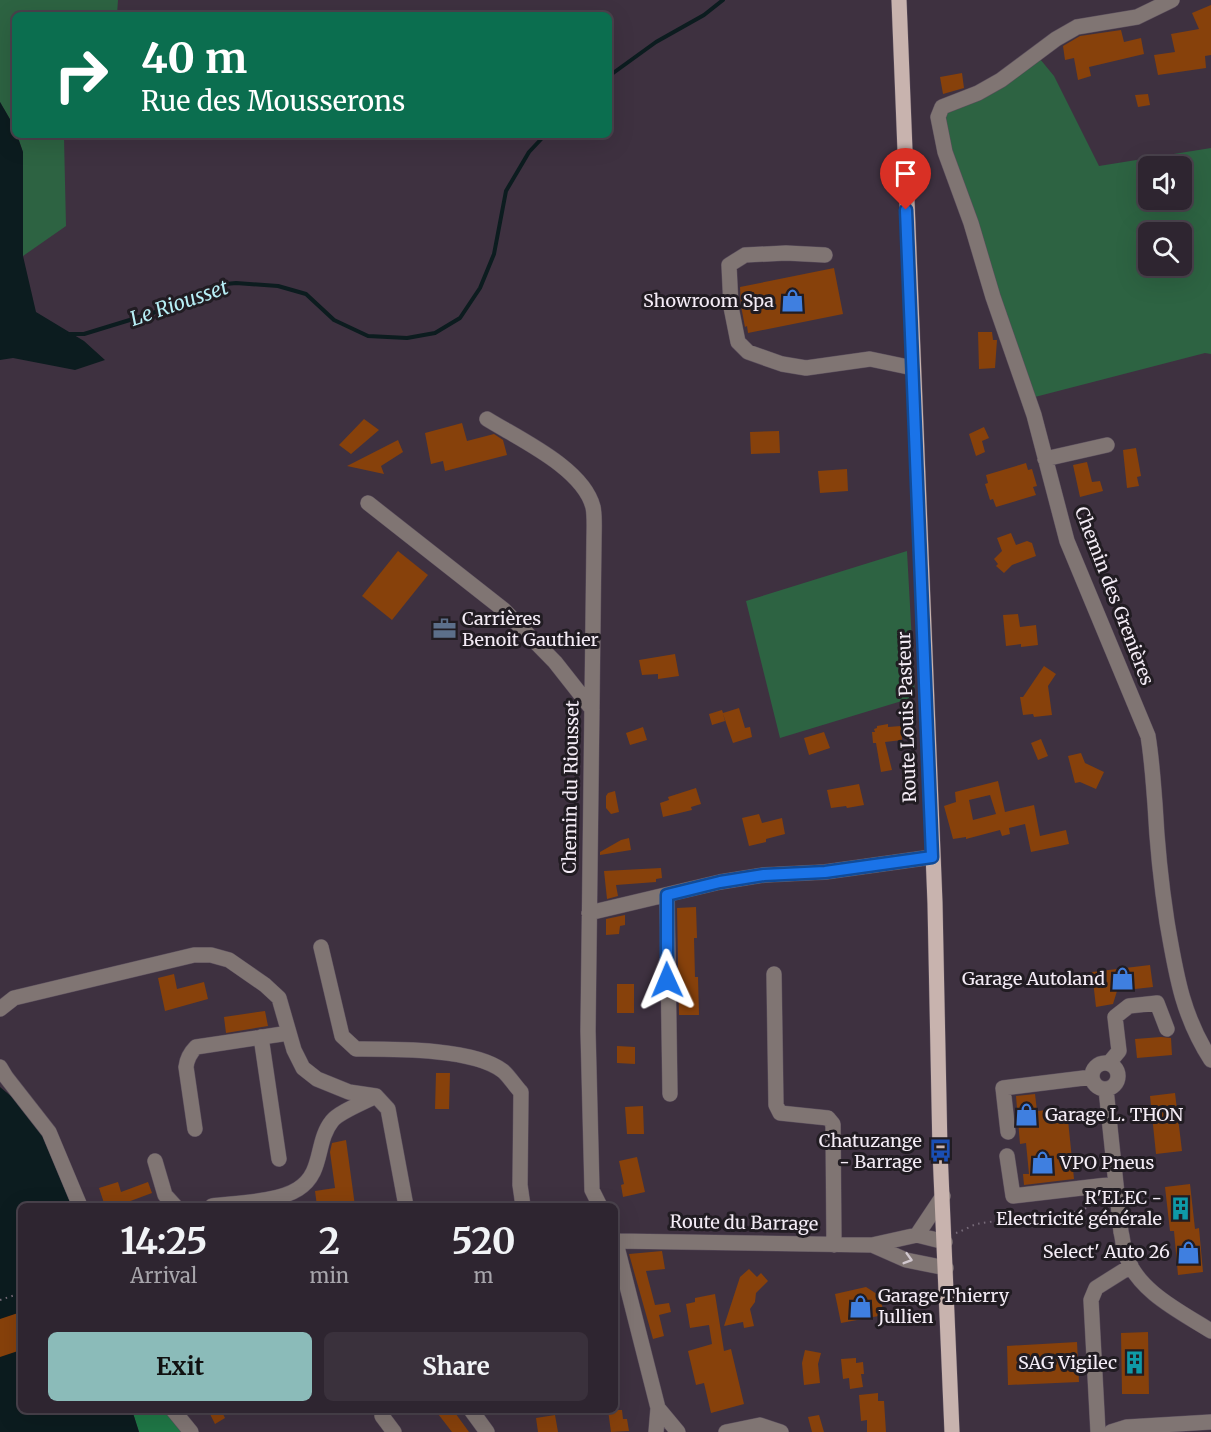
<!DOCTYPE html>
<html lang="en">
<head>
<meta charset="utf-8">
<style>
  :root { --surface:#2e2530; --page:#3a313c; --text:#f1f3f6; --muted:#a7a5ab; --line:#49424c; --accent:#8bbbb9 }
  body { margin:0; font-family:Merriweather,serif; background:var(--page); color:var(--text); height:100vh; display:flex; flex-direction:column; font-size:22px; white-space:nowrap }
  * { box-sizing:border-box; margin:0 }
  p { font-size:20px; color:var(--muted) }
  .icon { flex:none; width:33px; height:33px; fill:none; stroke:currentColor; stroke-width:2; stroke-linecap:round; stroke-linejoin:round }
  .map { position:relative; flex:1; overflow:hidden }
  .panel { position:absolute; left:18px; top:1203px; width:600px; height:210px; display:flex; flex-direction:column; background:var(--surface); border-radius:9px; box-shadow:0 6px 24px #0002,0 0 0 2px var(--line) }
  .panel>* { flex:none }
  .guide { position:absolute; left:12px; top:12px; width:600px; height:126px; border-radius:9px; box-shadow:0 6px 24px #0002,0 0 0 2px var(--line); background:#0b6e4f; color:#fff; overflow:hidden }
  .fabs { position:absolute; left:1138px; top:156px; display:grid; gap:12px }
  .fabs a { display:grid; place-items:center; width:54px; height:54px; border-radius:9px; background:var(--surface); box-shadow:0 6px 24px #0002,0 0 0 2px var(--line); font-size:30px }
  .pin { position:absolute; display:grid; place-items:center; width:51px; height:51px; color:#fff; margin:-62px -26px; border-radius:50% 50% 50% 0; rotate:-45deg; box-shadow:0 0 6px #0007 }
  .pin .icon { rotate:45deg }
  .me { position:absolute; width:66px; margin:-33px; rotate:359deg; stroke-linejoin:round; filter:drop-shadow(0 0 4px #0008) }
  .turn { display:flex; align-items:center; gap:21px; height:126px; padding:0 30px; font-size:27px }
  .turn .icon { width:78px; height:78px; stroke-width:2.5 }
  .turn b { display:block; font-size:42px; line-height:51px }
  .eta { display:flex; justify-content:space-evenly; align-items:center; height:102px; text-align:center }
  .eta b { font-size:36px; font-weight:700; line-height:42px }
  .button { display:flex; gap:12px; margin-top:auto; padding:12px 30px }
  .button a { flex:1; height:69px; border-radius:9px; background:var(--accent); color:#111; font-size:24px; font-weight:700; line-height:69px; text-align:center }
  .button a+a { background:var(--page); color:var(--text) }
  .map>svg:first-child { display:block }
  .green { fill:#2d6342; fill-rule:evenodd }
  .forest { fill:#1f7746 }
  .water { fill:#0c1c1f }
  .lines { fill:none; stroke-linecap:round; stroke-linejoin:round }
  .stream { stroke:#0c1c1f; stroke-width:4 }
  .building { fill:#87410b; fill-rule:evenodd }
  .minor-casing { stroke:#5b4f5d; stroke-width:16 }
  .major-casing { stroke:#5b4f5d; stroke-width:16 }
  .path { stroke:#776b79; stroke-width:2; stroke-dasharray:1.5 4.5; stroke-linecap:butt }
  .minor { stroke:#807573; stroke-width:15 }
  .major { stroke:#c8b3ae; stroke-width:15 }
  .oneway { stroke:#d1c8cf }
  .route-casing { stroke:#114b97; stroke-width:15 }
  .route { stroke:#1a73e8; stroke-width:10 }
  .labels { text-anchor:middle; stroke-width:6; stroke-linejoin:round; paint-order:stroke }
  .poi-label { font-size:18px; fill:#f4ecf6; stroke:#211c22; text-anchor:end }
  .street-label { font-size:18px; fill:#f4ecf6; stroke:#211c22 }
  .water-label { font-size:20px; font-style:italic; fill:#b7eff6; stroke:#211c22 }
</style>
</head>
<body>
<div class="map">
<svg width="1211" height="1432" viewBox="0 0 1211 1432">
  <rect width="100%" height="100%" fill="#3e3140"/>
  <path class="green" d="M0,0H118L117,15H15V128L0,102Z
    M1040,59L1054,76L1099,166L1211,148V354L1205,353L1031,398L945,132L944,114ZM1149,166H1182V200H1149ZM1149,232H1182V266H1149Z
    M17,135H66L64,138L66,226L23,256V152Z
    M907,551L915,697L780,738L746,601Z"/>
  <path class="forest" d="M132,1410H168L191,1432H139Z"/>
  <path class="water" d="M0,102L14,126L15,135H17L23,152V256L36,312L84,341L105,360L75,370L13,358L0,360Z
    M0,1087L43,1123L74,1206H21V1410H132L139,1432H0Z"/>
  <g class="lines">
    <path class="stream" d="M609,76L656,42L704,15L723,0
      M69,334H84L182,304L198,293L216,285L236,283L278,286L306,294L334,320L368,336L407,338L435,333L460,318L480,288L494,254L506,191L529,152L545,135"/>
  </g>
  <path class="building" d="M1211,5V55L1205,56L1206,68L1158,75L1154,55L1175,52L1171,34L1199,29L1192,13Z
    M1121,30L1124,42L1141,38L1144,54L1089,67L1091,76L1078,80L1074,58L1065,60L1063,46L1080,36Z
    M962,73L964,88L943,94L940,77Z
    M1148,94L1150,105L1138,107L1135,95Z
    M834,268L843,314L748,333L747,326L745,327L741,306L740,287Z
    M978,332H992L993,340H997L995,368L979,369Z
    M364,419L379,430L351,454L339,445Z
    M462,423L467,441L494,434L503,440L507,455L445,471L443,461L431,464L425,433Z
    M984,427L989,438L982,441L985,452L976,456L969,434Z
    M779,431L780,453L751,454L750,432Z
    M398,440L403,452L381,466L384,474L347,466Z
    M1136,448L1141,476L1137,477L1139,486L1127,488L1123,450Z
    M1087,462L1092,482L1100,481L1103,491L1080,497L1073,465Z
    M1026,463L1028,470L1032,469L1037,486L1033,487L1036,495L996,507L993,499L990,500L985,484L988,483L986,475Z
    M847,469L848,491L820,493L818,471Z
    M1011,533L1016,545L1027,541L1032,543L1036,556L1012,565L1004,573L996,566L998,564L994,559L1002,551L997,538Z
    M398,551L428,575L392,620L362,596Z
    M1018,614L1020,627L1036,625L1038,645L1021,647V644L1006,646L1003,615Z
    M675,654L679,676L658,679V674L642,675L639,660Z
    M1044,666L1056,674L1048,686L1052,715L1034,717L1033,714L1023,715L1020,697H1023Z
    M739,708L745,728L750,727L752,737L733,743L723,714L725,721L712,725L709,714L722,710L723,713Z
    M888,724V727L901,726L902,740L885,742L892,770L881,772L876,743H873L872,732H875L874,729L877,728V726Z
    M643,727L647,740L630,745L626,733Z
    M824,732L830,748L809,755L804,738Z
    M1041,739L1048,756L1038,760L1031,743Z
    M1081,753L1085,763L1104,772L1096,789L1080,782L1075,783L1068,756Z
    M998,781L1005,812L1034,805L1040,836L1066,830L1069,844L1031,852L1025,824L1009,828L1010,834L1002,836L1000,830L966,839V837L953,839L944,806L956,802L955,792ZM990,795L996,814L973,820L969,800Z
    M859,784L864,805L847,808L846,806L831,808L827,790Z
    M696,788L701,804L691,807L692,810L663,817L660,803L669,800L668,797Z
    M615,791L619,812L611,814L606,808V796L608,793Z
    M759,814L762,823L782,818L785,834L766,839V842L749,846L742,818Z
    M629,838L631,850L600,855V852L621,840Z
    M661,868L662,878L656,879V882L616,885L618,896L607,899L604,871Z
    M696,907L697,938H694L695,977H698L699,1015H679L677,908Z
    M625,915V925L620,926L619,934L606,935V919Z
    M1150,965L1153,987L1117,991L1113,1004L1096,1007L1092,972Z
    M174,974L177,989L204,982L208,999L165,1011L158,978Z
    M617,984H634V1013H617Z
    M265,1011L268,1026L226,1033L224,1017Z
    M1161,1037L1171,1038L1172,1055L1137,1058L1135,1039Z
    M617,1046L635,1047V1064L617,1063Z
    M436,1073H450L449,1109H435Z
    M1175,1093L1182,1151L1156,1154L1150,1096Z
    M1035,1094L1037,1111L1048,1110V1118L1059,1117V1120H1068L1074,1179L1024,1185L1023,1174H1029L1026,1143L1020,1144L1016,1096Z
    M643,1106L644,1134H627L625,1107Z
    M346,1140L355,1206H317L315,1191L335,1188L330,1152L332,1143Z
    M637,1157L645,1192L623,1197L621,1185L624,1184L619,1161Z
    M118,1182L121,1192L148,1182L152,1193L125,1203L126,1206H105L99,1188Z
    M1190,1184L1195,1229L1199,1228L1203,1272L1178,1275L1174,1231H1170L1165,1187Z
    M662,1251L665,1269L646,1271L655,1305L669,1303L671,1312L659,1315L664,1336L653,1339L629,1254Z
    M749,1269L757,1277L761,1273L768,1281L756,1293L755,1302L750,1309L754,1326L744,1328L743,1322L724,1326L740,1277Z
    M866,1287L880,1296L884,1315L841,1323L835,1294Z
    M715,1294L724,1351L731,1349L744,1404L711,1413L704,1383L696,1385L688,1351L712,1344L709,1325L690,1328L686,1304L695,1302V1298Z
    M21,1312V1350L0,1357V1319Z
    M1148,1332L1149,1394H1122L1121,1333Z
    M1077,1342L1079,1382L1008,1385L1007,1346Z
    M805,1350L821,1353L818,1364L820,1383L804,1385L802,1363Z
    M856,1358V1363L863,1362L864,1374H861L863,1387L850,1389L849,1378L843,1379L841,1359Z
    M878,1393V1401H884L886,1432H867V1420L861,1421L859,1395Z
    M208,1410H221L225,1418L215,1424Z
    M435,1410H453L469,1432H452Z
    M608,1410H622L623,1419H627L629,1431L611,1432Z
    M555,1415L558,1432H538L536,1418Z
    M819,1415L824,1432H812L808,1417Z"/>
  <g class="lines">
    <defs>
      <path id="minor" d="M1172,0L1137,17L1077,27L1056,39L1001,80L978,93L942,107L938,117L945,152L971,223L993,297L1034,415L1067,541L1148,736C1152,760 1153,780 1155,804C1157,844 1161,883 1167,922C1176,974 1182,1015 1211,1060
        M825,255L786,253L745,255L729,265L731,307L738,342L748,352L782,364L806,368L870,359L913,368
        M487,419C519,439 583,468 593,507C595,517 594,530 594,540L588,1031L592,1190L600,1206
        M1045,459L1107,445
        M368,503L504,610L555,662L592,709
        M667,895L670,1094
        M589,913L720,882L764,875L825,872L932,857
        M321,947L342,1036L356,1049C393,1049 474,1048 503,1071C509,1076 515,1086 521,1092L520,1185L523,1206
        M774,974L776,1105L780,1113L828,1118L833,1124L834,1245
        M0,1009L14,998L194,955H211L229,960L265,985L279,998L294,1050L303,1068L317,1079L349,1092L376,1096L388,1109L406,1206
        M261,1037L279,1159
        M1109,1063L1119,1051L1115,1017L1129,1006L1157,1003L1167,1029
        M1092 1076a13 13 0 1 1 26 0a13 13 0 1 1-26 0Z
        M0,1067L6,1077L49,1132L80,1206
        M1106,1089L1121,1232C1123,1239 1123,1248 1126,1255C1137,1291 1181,1312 1211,1331
        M195,1129L186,1067C187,1058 190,1053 196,1047L289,1033
        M1008,1132L1003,1088L1092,1077
        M1007,1156L1013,1196L1116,1184
        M155,1161L165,1195L175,1206
        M212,1206C237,1203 278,1202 298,1189C324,1173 315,1142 332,1121C339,1112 365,1102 376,1096
        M917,1235L943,1196
        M615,1239L658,1408L678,1432
        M615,1241L872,1245L917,1235L945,1242
        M872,1245L906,1260L946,1268
        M173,1410L191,1432
        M471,1410L487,1432
        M382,1416L394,1432
        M656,1432L658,1408
        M726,1432L760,1425L781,1432
        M1098,1432L1091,1300L1096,1288L1131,1266
        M1111,1432L1127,1427L1211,1422"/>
      <path id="major" d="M899,0L935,903L940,1151L952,1432"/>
    </defs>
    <use href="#minor" class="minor-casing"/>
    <use href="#major" class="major-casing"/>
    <path class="path" d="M956,1233C963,1231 970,1226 977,1224C1016,1216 1071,1222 1104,1199
      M0,1300L21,1293"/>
    <use href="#minor" class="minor"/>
    <use href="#major" class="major"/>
  </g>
  <defs><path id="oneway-chevron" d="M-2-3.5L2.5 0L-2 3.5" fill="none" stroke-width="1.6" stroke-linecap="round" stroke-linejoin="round" transform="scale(1.5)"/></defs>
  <use class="oneway" href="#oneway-chevron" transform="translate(908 1259) rotate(16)"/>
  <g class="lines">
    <defs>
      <path id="route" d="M667,980V895L720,882L764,875L825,872L932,857L906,210"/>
    </defs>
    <use href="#route" class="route-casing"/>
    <use href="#route" class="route"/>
  </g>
  <defs>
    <symbol id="shop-bare" viewBox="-9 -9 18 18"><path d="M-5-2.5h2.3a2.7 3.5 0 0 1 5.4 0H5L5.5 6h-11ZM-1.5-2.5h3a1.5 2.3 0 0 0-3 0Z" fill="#3f7fe0" stroke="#211c22" stroke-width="2.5" paint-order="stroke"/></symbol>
    <symbol id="office-bare" viewBox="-9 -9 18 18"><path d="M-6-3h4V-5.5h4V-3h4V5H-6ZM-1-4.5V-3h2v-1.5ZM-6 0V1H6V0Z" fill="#5c6f8a" stroke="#211c22" stroke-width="2.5" paint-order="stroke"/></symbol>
    <symbol id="bus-bare" viewBox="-9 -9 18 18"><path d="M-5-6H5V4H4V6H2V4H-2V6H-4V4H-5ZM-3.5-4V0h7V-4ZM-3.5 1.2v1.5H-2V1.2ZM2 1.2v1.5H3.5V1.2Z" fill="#1a4fb4" stroke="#211c22" stroke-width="2.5" paint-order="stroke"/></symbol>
    <symbol id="building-bare" viewBox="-9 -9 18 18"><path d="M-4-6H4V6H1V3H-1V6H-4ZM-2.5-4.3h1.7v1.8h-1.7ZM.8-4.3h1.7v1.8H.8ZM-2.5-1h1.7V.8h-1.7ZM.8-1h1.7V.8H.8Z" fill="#0f9aa8" stroke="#211c22" stroke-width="2.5" paint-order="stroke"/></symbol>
  </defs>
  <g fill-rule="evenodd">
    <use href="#shop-bare" x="776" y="284" width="33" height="33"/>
    <use href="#office-bare" x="428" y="612" width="33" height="33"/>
    <use href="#shop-bare" x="1106" y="962" width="33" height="33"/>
    <use href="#shop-bare" x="1010" y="1098" width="33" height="33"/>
    <use href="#bus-bare" x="924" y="1134" width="33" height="33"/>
    <use href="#shop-bare" x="1026" y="1146" width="33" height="33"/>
    <use href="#building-bare" x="1164" y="1192" width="33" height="33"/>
    <use href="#shop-bare" x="1172" y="1236" width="33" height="33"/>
    <use href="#shop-bare" x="844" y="1290" width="33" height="33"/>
    <use href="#building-bare" x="1118" y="1346" width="33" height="33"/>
  </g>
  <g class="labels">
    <g class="poi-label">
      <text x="774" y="307">Showroom Spa</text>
      <text x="462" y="625" text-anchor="start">Carrières<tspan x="462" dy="21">Benoit Gauthier</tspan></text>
      <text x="1105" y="985">Garage Autoland</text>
      <text x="1045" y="1121" text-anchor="start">Garage L. THON</text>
      <text x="922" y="1147">Chatuzange<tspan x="922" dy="21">- Barrage</tspan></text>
      <text x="1060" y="1169" text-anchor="start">VPO Pneus</text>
      <text x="1162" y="1204">R'ELEC -<tspan x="1162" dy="21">Electricité générale</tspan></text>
      <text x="1170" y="1258">Select' Auto 26</text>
      <text x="878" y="1302" text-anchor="start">Garage Thierry<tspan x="878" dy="21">Jullien</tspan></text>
      <text x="1117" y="1369">SAG Vigilec</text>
    </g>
    <g class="street-label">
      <text transform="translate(1114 596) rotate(69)" y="6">Chemin des Grenières</text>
      <text transform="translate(907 717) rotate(-92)" y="6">Route Louis Pasteur</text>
      <text transform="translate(571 787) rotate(-89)" y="6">Chemin du Riousset</text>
      <text transform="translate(744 1223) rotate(1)" y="6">Route du Barrage</text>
    </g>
    <g class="water-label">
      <text transform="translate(179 303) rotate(-19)" y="7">Le Riousset</text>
    </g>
  </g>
</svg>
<div class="fabs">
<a><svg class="icon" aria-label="sound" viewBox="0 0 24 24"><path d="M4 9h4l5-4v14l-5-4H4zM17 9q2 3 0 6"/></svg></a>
<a><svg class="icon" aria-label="search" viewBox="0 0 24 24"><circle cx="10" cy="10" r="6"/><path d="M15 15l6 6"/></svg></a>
</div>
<div class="pin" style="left:906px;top:210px;background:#d93025"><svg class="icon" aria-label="arrive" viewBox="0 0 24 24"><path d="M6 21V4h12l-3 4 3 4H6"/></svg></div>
<svg class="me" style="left:667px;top:980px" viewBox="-20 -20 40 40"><path d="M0-17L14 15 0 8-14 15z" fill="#1a73e8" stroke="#fff" stroke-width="4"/></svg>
<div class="guide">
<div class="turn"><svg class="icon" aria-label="right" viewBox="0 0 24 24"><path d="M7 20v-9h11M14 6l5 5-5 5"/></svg><div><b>40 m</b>Rue des Mousserons</div></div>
</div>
<section class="panel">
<div class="eta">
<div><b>14:25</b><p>Arrival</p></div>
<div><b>2</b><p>min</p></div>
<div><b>520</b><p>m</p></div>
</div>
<div class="button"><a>Exit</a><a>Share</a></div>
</section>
</div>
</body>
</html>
